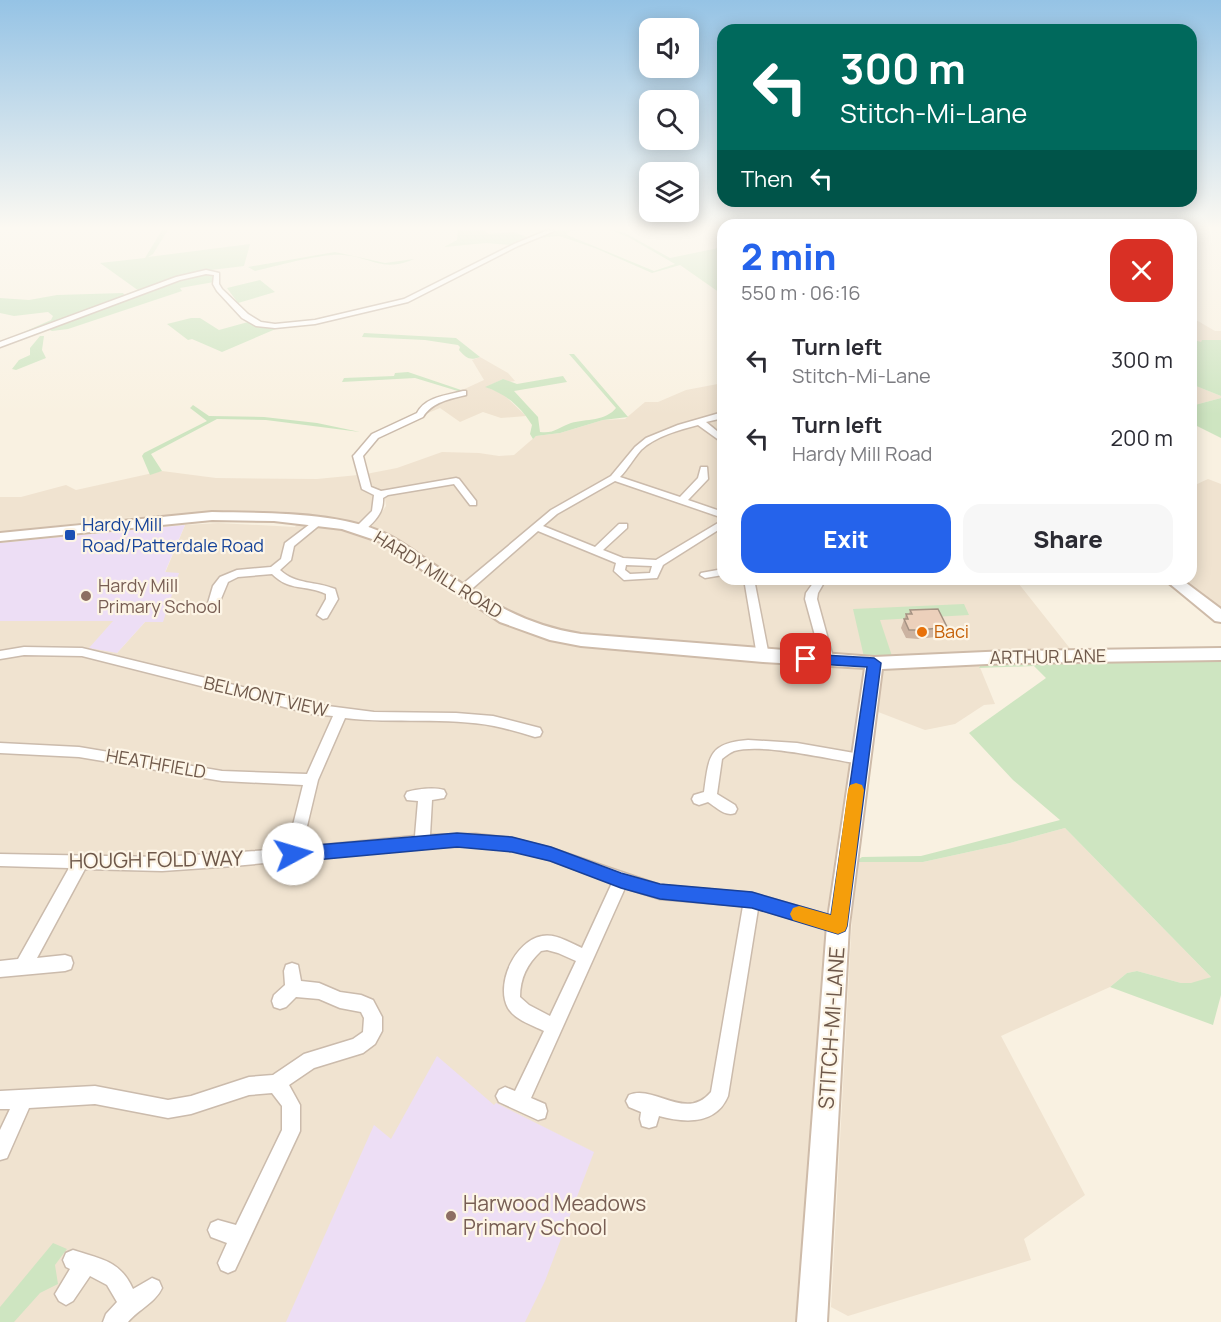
<!DOCTYPE html>
<html lang="en">
<head>
<meta charset="utf-8">
<style>
  :root { --surface:#fff; --page:#f7f7f7; --text:#2b2b33; --muted:#7c7c81; --accent:#2563eb }
  body { margin:0; font-family:Manrope,sans-serif; background:var(--page); color:var(--text); height:100vh; display:flex; flex-direction:column; font-size:22px; white-space:nowrap }
  * { box-sizing:border-box; margin:0 }
  p { font-size:20px; color:var(--muted) }
  .icon { flex:none; width:33px; height:33px; fill:none; stroke:currentColor; stroke-width:2; stroke-linecap:round; stroke-linejoin:round }
  .map { position:relative; flex:1; overflow:hidden }
  .side { position:absolute; left:717px; top:219px; width:480px; height:366px; display:flex; flex-direction:column; background:var(--surface); border-radius:18px; box-shadow:0 3px 15px #0003 }
  .side>* { flex:none }
  .hud { position:absolute; left:717px; top:24px; width:480px; height:183px; border-radius:18px; box-shadow:0 3px 15px #0003; background:#00695c; color:#fff; overflow:hidden }
  .buttons { position:absolute; left:639px; top:18px; display:grid; gap:12px }
  .buttons a { display:grid; place-items:center; width:60px; height:60px; border-radius:12px; background:var(--surface); box-shadow:0 3px 15px #0003; font-size:30px }
  .pin { position:absolute; display:grid; place-items:center; width:51px; height:51px; color:#fff; margin:-26px; border-radius:12px; box-shadow:0 3px 9px #0006 }
  .me { position:absolute; width:66px; margin:-33px; rotate:84deg; stroke-linejoin:round; filter:drop-shadow(0 0 4px #0008) }
  .turn { display:flex; align-items:center; gap:21px; height:126px; padding:0 24px; font-size:27px }
  .turn .icon { width:78px; height:78px; stroke-width:2.5 }
  .turn b { display:block; font-size:42px; line-height:51px }
  .then { display:flex; align-items:center; height:57px; padding:0 24px; background:#0003; gap:12px; font-size:22px }
  .round { display:grid; place-items:center; flex:none; width:63px; height:63px; border-radius:18px; background:var(--page) }
  .summary { display:flex; align-items:center; justify-content:space-between; height:102px; padding:0 24px }
  h1 { font-size:36px; font-weight:800; line-height:45px; color:var(--accent) }
  .button { display:flex; gap:12px; margin-top:auto; padding:12px 24px }
  .button a { flex:1; height:69px; border-radius:18px; background:var(--accent); color:#fff; font-size:24px; font-weight:800; line-height:69px; text-align:center }
  .button a+a { background:var(--page); color:var(--text) }
  ul { padding:0; list-style:none }
  li { display:flex; align-items:center; gap:18px; height:78px; padding:0 24px }
  li div { flex:1 }
  li b { display:block; font-size:22px }
  li em { font-style:normal }
  .map>svg:first-child { display:block }
  .residential { fill:#f0e3d0 }
  .education { fill:#eddef5 }
  .green { fill:#cee5c1 }
  .lines { fill:none; stroke-linecap:round; stroke-linejoin:round }
  .street-casing { stroke:#cbbbac; stroke-width:3 }
  .secondary-casing { stroke:#cebba9; stroke-width:4 }
  .street { fill:#fff; fill-rule:evenodd }
  .secondary { fill:#fff; fill-rule:evenodd }
  .wall { fill:#cbb3a1 }
  .building { fill:#ecd0bb; stroke:#a59283; stroke-width:1.5 }
  .route { fill:#2563eb; stroke:#184099; stroke-width:1.5 }
  .slow { fill:#f59e0b }
  .transit-dot { fill:#1a4fb4; stroke:#fdf5e6; stroke-width:2 }
  .education-dot { fill:#8d6e63; stroke:#fdf5e6; stroke-width:2 }
  .food-dot { fill:#e8710a; stroke:#fdf5e6; stroke-width:2 }
  .labels { text-anchor:middle; stroke-width:4.5; stroke-linejoin:round; paint-order:stroke }
  .transit-label { font-size:18px; fill:#164399; stroke:#fdf5e6; text-anchor:start }
  .street-label { font-size:18px; fill:#6e584a; stroke:#fdf5e6 }
  .education-label { font-size:18px; fill:#785e54; stroke:#fdf5e6; text-anchor:start }
  .food-label { font-size:18px; fill:#c56008; stroke:#fdf5e6; text-anchor:start }
  .near-street-label { font-size:21px; fill:#6e584a; stroke:#fdf5e6 }
  .near-education-label { font-size:21px; fill:#785e54; stroke:#fdf5e6; text-anchor:start }
</style>
</head>
<body>
<div class="map">
<svg width="1221" height="1322" viewBox="0 0 1221 1322">
  <rect width="100%" height="100%" fill="#f9f1e1"/>
  <path class="residential" d="M1191,317L1215,331H1221V340H1202L1201,343L1191,339Z
    M480,357L508,373L515,381L509,382L503,379L486,387L503,394L526,416L501,418L483,412L460,422L440,408L421,416V409L484,380L472,360Z
    M723,383V579H1015L1072,651L979,665L995,704L984,705L955,724L925,730L860,705L840,867L796,1322H0V621L97,619L113,621L117,653L145,622L179,573H165L185,525L218,523L295,527L298,523L354,531L372,526L386,506L384,491L372,488L366,474L397,468L442,452L479,453L499,456L514,455L536,436L560,433L603,420L625,419L645,402H658L686,390Z
    M1191,384L1221,396V398L1191,406Z
    M162,471L216,478L317,479L358,475L363,489L375,497L369,518L360,525L318,517L231,512L123,518L0,532V497H21L66,485L76,490Z
    M1208,479L1221,484V611L1179,579H1191V483L1195,485Z
    M1065,828L1211,977L1191,984L1181,983L1137,971L1127,973L1110,987L1001,1036L1085,1195L1024,1239L1031,1260L848,1316L831,1307L855,862H923L1010,843Z"/>
  <path class="education" d="M185,525L165,572L179,573L163,622H145L117,653L89,648L113,621H0V543Z
    M437,1056L494,1105L496,1103L594,1152L545,1281L525,1322H286L374,1125L391,1139Z"/>
  <path class="green" d="M162,230H168L153,254L148,257L250,244L244,266L195,272L139,291L100,263L145,258Z
    M458,230H483L489,234L513,232L530,238L511,245L486,243L444,247L457,240Z
    M559,230H575L568,232L567,235L654,271L675,264L630,238L611,230L625,233L670,258L723,247V295L680,265L652,273L595,248L559,236L538,238Z
    M335,252L385,263L414,259C381,273 372,257 343,255C322,253 277,266 255,271L248,267Z
    M200,274L214,275V282L180,288L182,291L68,329L52,331L45,328Z
    M260,280L275,292L238,303L227,288Z
    M123,293L125,296L15,336L51,320L53,316L48,312L14,316L0,313V298L29,300L57,295Z
    M191,318H200L219,330L248,322L278,328L222,352L192,339L188,340L167,324Z
    M364,333L456,338L480,357C470,361 466,358 459,350L460,347L458,345L425,340L362,337Z
    M40,336H44L42,350L46,358L16,370L12,369L19,360L30,355V348Z
    M1191,339L1201,342L1202,340H1221V396L1191,384Z
    M569,354H574L628,417L603,420L560,433L536,436L533,439L530,434L532,425C520,406 506,394 485,387L503,379L517,384L563,376L567,382L514,391L538,417L540,432C554,434 559,427 571,423C586,419 606,421 616,408Z
    M408,372L464,391L461,392L415,378L342,382L344,378L394,376L395,373Z
    M1221,398V438L1191,423V406Z
    M193,405L209,416L264,417L317,423L360,432L266,420L217,419L151,454L162,471L150,475L142,456L144,453L207,421L190,408Z
    M964,604L969,615L880,620L892,656L864,657L853,609Z
    M1221,660V995L1213,1025L1110,987L1127,973L1137,971L1181,983H1191L1211,977L1065,828L1010,843L923,862H855L862,857L921,856L1060,820L1013,780L969,733L1046,678L1034,666L979,668L981,664Z
    M53,1243L67,1249L55,1265L58,1284L40,1293L14,1322H0V1307Z"/>
  <g class="lines">
    <defs>
      <path id="street" d="M548,230L554,231L518,246L408,302L315,324L275,328L256,326L242,318L217,291L213,284L214,275L206,274L180,280L0,347V342L176,277L206,270L219,273V284L222,289L248,314L261,322L275,324L315,320L404,299L514,244Z
        M463,391H466V395C450,399 432,402 423,417L378,438L363,456L371,487L381,491L456,478L459,479L476,501V505H470L454,484L388,495L383,498C384,513 374,522 364,531H356V527L372,511L374,495L362,489L353,456L355,454L372,434L417,413C425,397 447,395 463,391Z
        M723,412V418L706,422L723,436V443L698,425C679,430 656,436 641,450C633,459 628,469 620,477L680,497L698,478L701,467H707L708,479L688,500L723,512V518L615,481L557,514L543,526L595,547L619,524H627V528L603,550L623,558L656,560L723,520V527L663,565L657,578L624,580L614,571L616,563L538,531L466,594H458L456,591L458,588L551,510L611,476L635,447L646,438L678,425ZM626,565L652,566L650,573L630,574L625,570Z
        M318,518L322,519V523L294,546L291,560L280,570C296,585 316,581 335,589L338,599L327,618L323,619L317,615L326,599V594C305,584 290,592 272,574L238,577L228,582L218,606H210L208,603L213,586L220,577L237,570L271,567L281,559L285,543Z
        M723,569V575L705,578L700,575L701,573Z
        M744,579H754L769,656L763,660L757,656Z
        M816,579H826L818,593L817,599L834,661L828,665L822,661L805,599L806,593Z
        M24,647L82,648L312,704L374,712L456,713L493,716L540,728L542,732L540,736L535,737C522,733 508,729 494,726C447,717 394,724 345,718L318,780L302,847L415,836L418,801L407,800L405,796L407,792C417,789 434,787 444,790L446,794L444,798L432,800L430,835L476,834L511,838L551,848L660,885L752,893L838,918L844,920L846,925L844,930L838,932L758,909L728,1096C716,1125 685,1123 659,1116L656,1126L649,1128L642,1126L640,1119L641,1112L629,1107L626,1101L629,1095C654,1084 686,1122 711,1092L743,906L660,899L625,888L531,1098L545,1104L547,1111L545,1118L538,1120L499,1102L496,1096L499,1090L505,1087L515,1091L544,1031C532,1025 515,1020 508,1008C495,984 515,941 542,936C555,933 571,943 582,948L612,883L550,860L511,850L476,846L422,848L234,866L162,871L85,869L37,958L65,955L71,957L73,963L71,969L65,971L0,977V961L18,959L69,868L0,866V854L162,857L287,849L303,785L222,781L79,757L0,753V743L79,747L222,771L307,774L333,716L312,714L82,656L24,655L0,659V651ZM547,950L558,953L576,961L550,1016L529,1005L520,997C520,978 527,964 541,951Z
        M748,740L797,743L860,754L865,755L867,759L865,763L860,764C829,759 763,743 734,751C729,753 726,756 722,759L717,794L735,805L737,809L735,813C725,817 716,807 708,802L699,805L694,803L692,799L694,795L704,792C709,757 708,743 748,740Z
        M292,963L298,965L301,981L319,983L340,992L361,995L373,1000L382,1017V1031L375,1044L363,1053L314,1068L289,1085L300,1105V1131L235,1270L228,1273L221,1270L218,1263L227,1243L211,1237L208,1230L211,1223L218,1220L236,1225L282,1130V1106L272,1093L249,1095L191,1114L168,1118L95,1104L29,1108L7,1158L0,1160V1130L10,1109H0V1091L95,1086L168,1100L191,1096L249,1077L273,1075L304,1054L353,1039L363,1032L364,1018L361,1012L340,1008L319,999L296,997L286,1007L280,1009L274,1007L272,1001L274,995L285,985L284,971L286,965Z
        M73,1250C100,1259 120,1260 133,1289L152,1278L159,1281L162,1288C156,1302 138,1310 128,1322H103L106,1314L117,1302L107,1285L90,1276L73,1301L66,1305L59,1301L55,1294L70,1269L66,1267L63,1260L66,1253Z"/>
      <path id="secondary" d="M212,512C265,513 345,511 392,537C405,544 418,554 430,562C479,596 521,625 581,634L874,657L1008,651L1221,648V660L1008,663L882,669L849,925L827,1322H797L827,925L865,668L763,662L581,646L550,640L500,622L381,542L342,529L274,521L212,520L0,541V533Z
        M1164,579H1181L1221,609V622L1215,621Z"/>
    </defs>
    <use href="#street" class="street-casing"/>
    <use href="#secondary" class="secondary-casing"/>
    <use href="#street" class="street"/>
    <use href="#secondary" class="secondary"/>
  </g>
  <path class="wall" d="M910,610L947,627L944,636L918,639L906,638L901,628L906,614H909Z"/>
  <path class="building" d="M938,609L947,627L921,630H909L904,619H908L906,614H912L910,610Z"/>
  <linearGradient id="sky" x2="0" y2="1"><stop stop-color="#95c3e5"/><stop offset="0.55" stop-color="#fcf9f2"/><stop offset="1" stop-color="#fcf9f2" stop-opacity="0"/></linearGradient>
  <rect width="1221" height="415" fill="url(#sky)"/>
  <path class="route" d="M806,654L874,658L881,663L847,926L845,931L838,934L752,908L660,899L621,888L550,861L512,852L457,847L293,862L287,860L285,854L287,849L293,847L457,833L512,837L551,847L621,873L660,884L752,892L831,915L867,667L801,663L799,659L801,656Z"/>
  <path class="slow" d="M856,783L862,785L864,790L847,926L845,931L838,934L793,920L790,914L793,908L799,906L831,915L848,790L850,785Z"/>
  <rect class="transit-dot" x="64" y="529" width="12" height="12" rx="3"/>
  <g class="education-dot">
    <circle cx="86" cy="596" r="6"/>
    <circle cx="451" cy="1216" r="6"/>
  </g>
  <circle class="food-dot" cx="922" cy="632" r="6"/>
  <g class="labels">
    <g class="transit-label">
      <text x="82" y="531">Hardy Mill<tspan x="82" dy="21">Road/Patterdale Road</tspan></text>
    </g>
    <g class="street-label">
      <text transform="translate(438 575) rotate(32)" y="6">HARDY MILL ROAD</text>
      <text transform="translate(1048 657) rotate(-1)" y="6">ARTHUR LANE</text>
      <text transform="translate(266 697) rotate(13)" y="6">BELMONT VIEW</text>
      <text transform="translate(156 764) rotate(10)" y="6">HEATHFIELD</text>
    </g>
    <g class="education-label">
      <text x="98" y="592">Hardy Mill<tspan x="98" dy="21">Primary School</tspan></text>
    </g>
    <g class="food-label">
      <text x="934" y="638">Baci</text>
    </g>
    <g class="near-street-label">
      <text transform="translate(156 860) rotate(-1)" y="7">HOUGH FOLD WAY</text>
      <text transform="translate(832 1028) rotate(-86)" y="7">STITCH-MI-LANE</text>
    </g>
    <g class="near-education-label">
      <text x="463" y="1211">Harwood Meadows<tspan x="463" dy="24">Primary School</tspan></text>
    </g>
  </g>
</svg>
<div class="buttons">
<a><svg class="icon" aria-label="sound" viewBox="0 0 24 24"><path d="M4 9h4l5-4v14l-5-4H4zM17 9q2 3 0 6"/></svg></a>
<a><svg class="icon" aria-label="search" viewBox="0 0 24 24"><circle cx="10" cy="10" r="6"/><path d="M15 15l6 6"/></svg></a>
<a><svg class="icon" aria-label="layers" viewBox="0 0 24 24"><path d="M12 4l9 5-9 5-9-5zM3 14l9 5 9-5"/></svg></a>
</div>
<div class="pin" style="left:806px;top:659px;background:#d93025"><svg class="icon" aria-label="arrive" viewBox="0 0 24 24"><path d="M6 21V4h12l-3 4 3 4H6"/></svg></div>
<svg class="me" style="left:293px;top:854px" viewBox="-20 -20 40 40"><circle r="19" fill="#fff"/><path d="M0-13L10 11 0 6-10 11z" fill="#2563eb"/></svg>
<div class="hud">
<div class="turn"><svg class="icon" aria-label="left" viewBox="0 0 24 24"><path d="M17 20v-9H6M10 6l-5 5 5 5"/></svg><div><b>300 m</b>Stitch-Mi-Lane</div></div>
<div class="then">Then<svg class="icon" aria-label="left" viewBox="0 0 24 24"><path d="M17 20v-9H6M10 6l-5 5 5 5"/></svg></div>
</div>
<section class="side">
<div class="summary"><div><h1>2 min</h1><p>550 m · 06:16</p></div><a class="round" style="background:#d93025;color:#fff"><svg class="icon" aria-label="close" viewBox="0 0 24 24"><path d="M6 6l12 12M18 6L6 18"/></svg></a></div>
<ul>
<li><svg class="icon" aria-label="left" viewBox="0 0 24 24"><path d="M17 20v-9H6M10 6l-5 5 5 5"/></svg><div><b>Turn left</b><p>Stitch-Mi-Lane</p></div><em>300 m</em></li>
<li><svg class="icon" aria-label="left" viewBox="0 0 24 24"><path d="M17 20v-9H6M10 6l-5 5 5 5"/></svg><div><b>Turn left</b><p>Hardy Mill Road</p></div><em>200 m</em></li>
</ul>
<div class="button"><a>Exit</a><a>Share</a></div>
</section>
</div>
</body>
</html>
